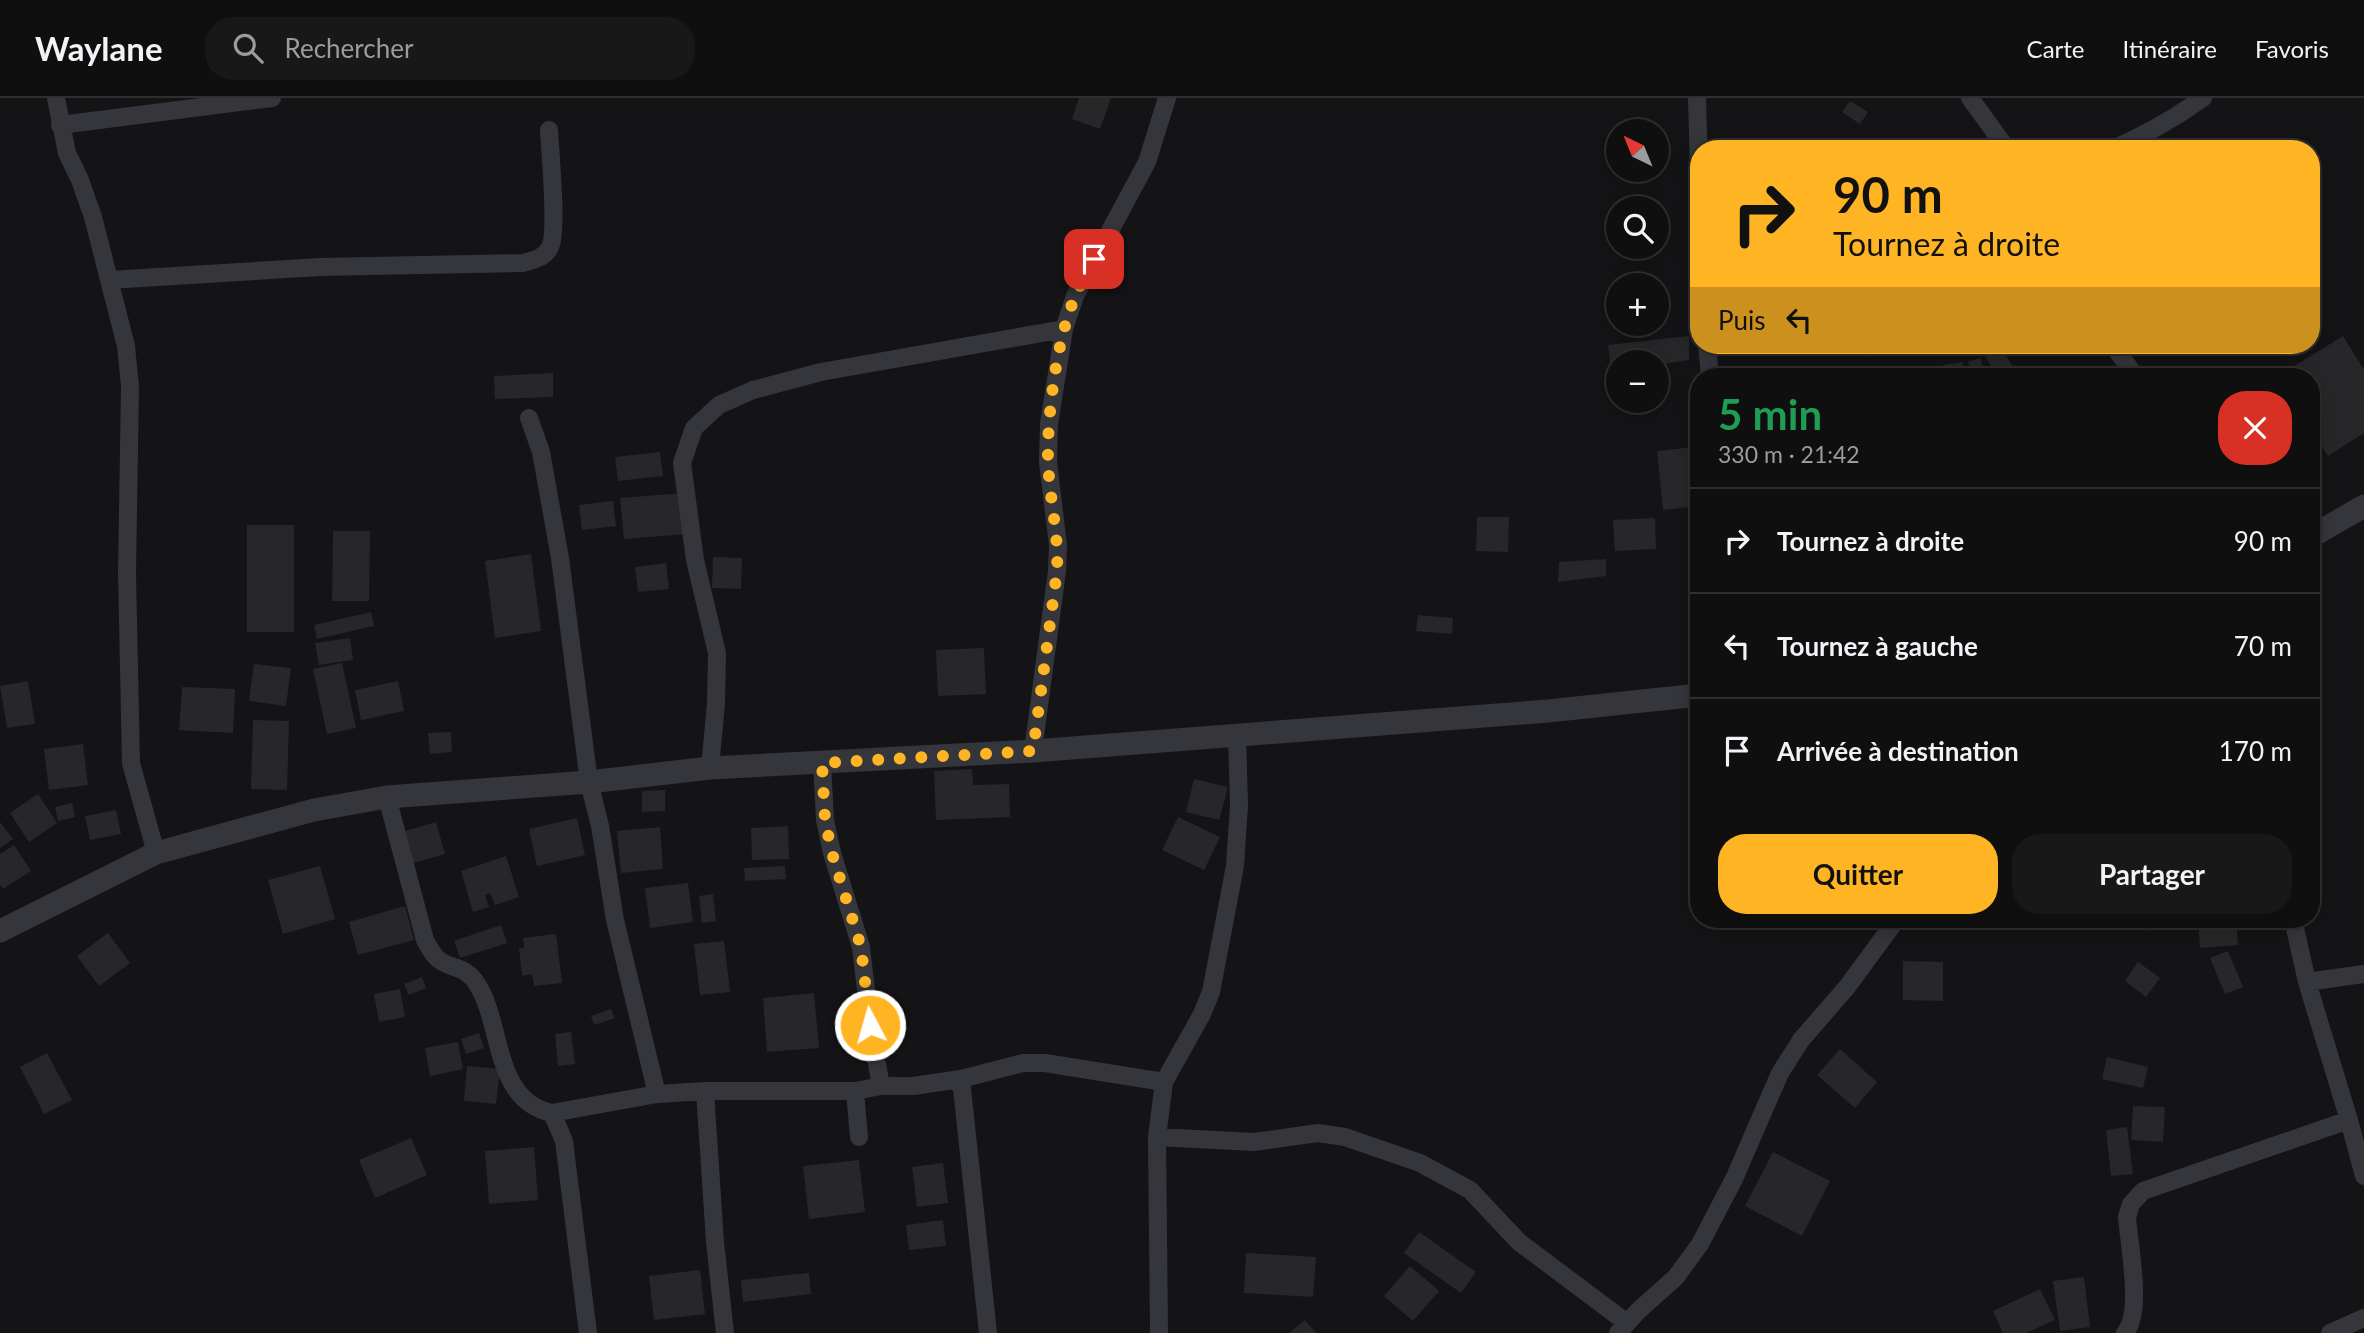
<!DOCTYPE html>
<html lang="fr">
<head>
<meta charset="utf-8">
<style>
  :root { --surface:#0f0f10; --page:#181819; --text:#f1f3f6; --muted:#9b9c9f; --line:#2f2f30; --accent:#ffb523 }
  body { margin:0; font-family:Lato,sans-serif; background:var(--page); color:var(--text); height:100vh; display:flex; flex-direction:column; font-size:26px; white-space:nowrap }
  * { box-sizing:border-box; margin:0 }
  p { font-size:23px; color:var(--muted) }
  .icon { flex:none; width:38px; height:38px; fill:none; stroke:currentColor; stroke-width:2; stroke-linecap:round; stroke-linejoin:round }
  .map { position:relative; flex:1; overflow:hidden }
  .side { position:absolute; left:1690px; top:270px; width:630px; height:560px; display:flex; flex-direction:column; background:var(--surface); border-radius:28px; box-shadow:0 4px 18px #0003,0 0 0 2px var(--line) }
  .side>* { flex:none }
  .hud { position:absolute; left:1690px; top:42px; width:630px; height:214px; border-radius:28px; box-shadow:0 4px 18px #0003,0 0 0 2px var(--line); background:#ffb523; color:#111; overflow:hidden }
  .needle { width:46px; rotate:317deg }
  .controls { position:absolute; left:1606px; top:21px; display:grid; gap:14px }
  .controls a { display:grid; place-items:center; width:63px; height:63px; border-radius:50%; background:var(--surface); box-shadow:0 4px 18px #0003,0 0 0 2px var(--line); font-size:35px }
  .pin { position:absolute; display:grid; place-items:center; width:60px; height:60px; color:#fff; margin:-30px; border-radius:14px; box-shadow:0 4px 10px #0006 }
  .me { position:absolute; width:77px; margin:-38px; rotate:354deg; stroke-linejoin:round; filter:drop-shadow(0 0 5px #0008) }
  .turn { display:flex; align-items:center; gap:24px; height:147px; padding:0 28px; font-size:32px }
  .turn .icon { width:91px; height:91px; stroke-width:2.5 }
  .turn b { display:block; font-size:49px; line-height:60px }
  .then { display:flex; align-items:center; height:66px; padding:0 28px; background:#0003; gap:14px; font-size:26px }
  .round { display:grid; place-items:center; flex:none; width:74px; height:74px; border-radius:28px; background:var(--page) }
  .summary { display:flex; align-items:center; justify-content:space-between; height:119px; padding:0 28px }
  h1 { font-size:42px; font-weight:700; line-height:52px; color:#1e9e55 }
  .primary-button { display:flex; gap:14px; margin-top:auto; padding:14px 28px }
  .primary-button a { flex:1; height:80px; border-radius:28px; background:var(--accent); color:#111; font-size:28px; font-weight:700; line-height:80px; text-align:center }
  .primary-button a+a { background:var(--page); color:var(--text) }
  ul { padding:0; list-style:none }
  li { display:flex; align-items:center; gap:21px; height:105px; padding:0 28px; border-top:2px solid var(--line) }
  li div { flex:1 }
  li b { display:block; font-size:26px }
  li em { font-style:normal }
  header { display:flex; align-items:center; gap:42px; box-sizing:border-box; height:98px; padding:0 35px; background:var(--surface); border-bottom:2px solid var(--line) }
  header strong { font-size:33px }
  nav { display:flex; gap:38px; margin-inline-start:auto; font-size:24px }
  .search { width:490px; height:63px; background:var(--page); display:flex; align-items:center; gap:18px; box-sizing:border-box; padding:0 24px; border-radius:28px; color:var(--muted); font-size:26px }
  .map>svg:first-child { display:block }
  .building { fill:#27272a }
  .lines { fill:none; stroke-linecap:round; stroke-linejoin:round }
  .minor { stroke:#35363b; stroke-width:18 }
  .tertiary { stroke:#35363b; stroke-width:23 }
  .route { stroke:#ffb523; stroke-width:12; stroke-dasharray:0 21.6 }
</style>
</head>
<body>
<header>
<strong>Waylane</strong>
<div class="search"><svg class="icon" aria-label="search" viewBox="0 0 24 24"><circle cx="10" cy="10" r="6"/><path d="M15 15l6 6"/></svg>Rechercher</div>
<nav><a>Carte</a><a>Itinéraire</a><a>Favoris</a></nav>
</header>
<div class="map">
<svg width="2364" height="1235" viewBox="0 0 2364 1235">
  <rect width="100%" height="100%" fill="#141416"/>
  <path class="building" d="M1079,0H1111L1100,31L1072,21Z
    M1850,3L1868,14L1860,26L1842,14Z
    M1764,41L1795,44V51H1763Z
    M1689,238V262L1657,267V264H1619V294L1614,295L1608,247Z
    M2343,238L2364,272V335L2328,358L2312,332V278H2278Z
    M1735,247H1759L1760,248L1736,254Z
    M1863,247H1899L1868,259Z
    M2001,249L2018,278H1997L1985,258Z
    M1980,260L1986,278H1973L1968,264Z
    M1963,264L1965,278H1944L1943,267Z
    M553,275V299L495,301L494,278Z
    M1694,349L1699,408L1663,412L1657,353Z
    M660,354L663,378L618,383L615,359Z
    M684,395L687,436L624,441L620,400Z
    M613,403L616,428L582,432L579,407Z
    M1477,419H1509L1508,454L1476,453Z
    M1655,420L1656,451L1615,453L1613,422Z
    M247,427H294V534H247Z
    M333,433H370L369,503H332Z
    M531,456L541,533L495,540L485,463Z
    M713,459L742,460L741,491L712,490Z
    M1606,461V478L1558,484L1559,464Z
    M666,465L669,491L638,494L635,469Z
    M371,514L374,528L317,541L314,527Z
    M1418,517L1453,520L1452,536L1416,533Z
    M350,540L353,562L319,567L315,545Z
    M984,550L986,596L938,598L936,552Z
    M342,565L356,630L327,636L313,571Z
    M254,566L291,570L286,608L249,603Z
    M28,583L35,626L7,630L0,588Z
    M398,583L404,613L361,622L355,592Z
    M182,589L235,591L233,635L179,632Z
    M253,622L289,623L287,692L251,691Z
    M451,634L452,654L430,656L428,635Z
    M83,646L88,687L49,692L44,651Z
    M972,671L973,687L1009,686L1010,719L936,722L934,673Z
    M1194,681L1228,689L1219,722L1186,714Z
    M665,692V713L642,714V693Z
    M38,696L57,725L29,744L10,715Z
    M72,705L75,719L58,723L55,709Z
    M116,712L121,736L90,742L85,718Z
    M1178,719L1220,739L1204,772L1162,752Z
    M577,720L585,757L537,768L529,731Z
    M0,724L13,741L0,750Z
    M436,724L445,756L410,766L401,734Z
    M788,728L789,761L752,762L751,730Z
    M660,729L663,771L621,775L617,733Z
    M14,747L31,773L3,791L0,786V756Z
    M506,758L519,799L495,807L490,795L485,797L489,809L473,814L461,773Z
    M320,768L335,821L283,836L268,782Z
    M785,768L786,781L745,783L744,770Z
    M688,785L693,824L650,830L645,790Z
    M713,796L716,823L702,825L699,798Z
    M405,808L414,842L358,857L349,824Z
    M2142,821H2163L2165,828L2145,833Z
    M2236,821L2238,847L2200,850L2198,823Z
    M501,827L507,845L460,860L454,843Z
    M108,835L130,865L99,888L77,858Z
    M556,836L562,885L534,888L532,876L522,878L519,850H524L523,840Z
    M724,843L730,894L700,897L694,846Z
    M2228,853L2243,889L2225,896L2210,860Z
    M1903,863L1943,864V903L1903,902Z
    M2138,864L2160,880L2146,899L2125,883Z
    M422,879L426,890L409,897L404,886Z
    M400,891L405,919L379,924L374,896Z
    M814,895L819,950L767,954L763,900Z
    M611,911L615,920L594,927L591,918Z
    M571,934L575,966L558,968L555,936Z
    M479,935L484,950L466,956L461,941Z
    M458,944L463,971L430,978L425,950Z
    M1840,951L1877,984L1855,1010L1817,977Z
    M47,955L72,1002L44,1016L20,969Z
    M2107,959L2148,969L2143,990L2102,981Z
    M467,968L500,971L496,1006L464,1003Z
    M2133,1008L2165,1009L2163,1044L2131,1042Z
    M2127,1029L2133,1076L2111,1078L2106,1032Z
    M411,1040L427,1077L375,1100L359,1062Z
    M534,1049L538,1102L489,1106L485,1053Z
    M1773,1054L1830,1083L1802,1138L1745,1108Z
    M859,1062L865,1114L809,1121L803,1068Z
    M943,1065L948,1105L917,1109L912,1069Z
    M943,1122L946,1148L909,1152L906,1127Z
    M1419,1134L1476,1174L1461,1195L1404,1155Z
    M1246,1155L1316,1159L1313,1199L1244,1195Z
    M1410,1168L1439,1193L1413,1223L1384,1198Z
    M700,1172L705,1216L654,1222L649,1178Z
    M809,1175L811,1196L743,1204L741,1182Z
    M2084,1179L2090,1229L2060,1233L2053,1183Z
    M2040,1191L2055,1222L2026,1235H2003L1993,1213Z
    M1305,1222L1316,1235H1289Z"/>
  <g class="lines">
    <path class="minor" d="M56,0L67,55L80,82L93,119L126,248L130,289L127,475L131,665L156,755
      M1697,0L1699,71
      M1970,0L2007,51
      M60,27L272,0
      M2113,51C2145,37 2175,20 2203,0
      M109,182L320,169L523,165C533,162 545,160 550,149C558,133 550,54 549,32
      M1707,247L1710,278
      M2113,247L2135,278
      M529,320L541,354L560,460L589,684L600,728L615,822L657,996L705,993L715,1144L725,1235
      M1033,653L1057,473L1058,447L1048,364L1049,326L1064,231L1075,198L1147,64L1167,0
      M822,665L825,722L832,755L861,849L870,927L881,988L855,993
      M710,670L716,605L717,555L695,462L682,365L694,330L719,307L753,292L821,274L1064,231
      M387,699L425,842C428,848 432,855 437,860C449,872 465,866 477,886C503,926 493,1003 552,1015
      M2307,884L2364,876
      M961,981L1023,965H1045L1164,984L1157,1039L1159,1235
      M1164,984L1202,916L1211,894L1235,768L1239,707L1237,637
      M881,988H913L961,981L988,1235
      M705,993H855L859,1039
      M2349,1022L2364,1078
      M1157,1039L1254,1044L1318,1035L1345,1039L1420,1065L1470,1092L1519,1144L1627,1225
      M588,1235L564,1043L552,1015L657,996
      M1618,1235L1638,1213L1676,1179L1700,1146L1734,1081L1780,975L1801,942L1847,889L1897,821
      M2125,1235C2143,1214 2129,1147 2127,1119L2131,1106L2143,1093L2349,1022L2307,884L2293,821
      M2330,1235L2364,1220"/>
    <path class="tertiary" d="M2312,438L2364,408
      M0,833L156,755L314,712L387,699L589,684L710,670L1033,653L1548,613L1699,597"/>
  </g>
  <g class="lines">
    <path class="route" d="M870,927L861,849L832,755L825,722L822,665L1033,653L1057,473C1059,435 1049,399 1048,362C1047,317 1057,240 1075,199C1080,186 1088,174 1094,161"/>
  </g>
</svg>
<div class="controls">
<a><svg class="needle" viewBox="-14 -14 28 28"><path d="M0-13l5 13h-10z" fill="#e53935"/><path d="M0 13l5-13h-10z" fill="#9b9c9f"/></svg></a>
<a><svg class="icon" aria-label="search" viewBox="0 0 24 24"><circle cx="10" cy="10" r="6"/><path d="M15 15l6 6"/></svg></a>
<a>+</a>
<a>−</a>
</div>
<div class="pin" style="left:1094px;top:161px;background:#d93025"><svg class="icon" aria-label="arrive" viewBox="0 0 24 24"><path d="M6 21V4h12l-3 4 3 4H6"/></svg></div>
<svg class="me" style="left:870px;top:927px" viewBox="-20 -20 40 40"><circle r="17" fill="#ffb523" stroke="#fff" stroke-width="3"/><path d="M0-11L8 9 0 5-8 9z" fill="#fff"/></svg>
<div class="hud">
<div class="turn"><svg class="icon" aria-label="right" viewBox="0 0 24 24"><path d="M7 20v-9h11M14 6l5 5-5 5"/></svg><div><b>90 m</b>Tournez à droite</div></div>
<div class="then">Puis<svg class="icon" aria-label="left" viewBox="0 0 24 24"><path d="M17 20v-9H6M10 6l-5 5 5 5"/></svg></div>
</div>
<section class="side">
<div class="summary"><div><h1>5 min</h1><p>330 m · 21:42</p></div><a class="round" style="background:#d93025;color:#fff"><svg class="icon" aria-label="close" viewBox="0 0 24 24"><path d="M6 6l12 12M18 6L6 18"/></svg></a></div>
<ul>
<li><svg class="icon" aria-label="right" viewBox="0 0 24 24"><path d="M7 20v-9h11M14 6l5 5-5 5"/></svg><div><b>Tournez à droite</b></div><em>90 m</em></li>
<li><svg class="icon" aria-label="left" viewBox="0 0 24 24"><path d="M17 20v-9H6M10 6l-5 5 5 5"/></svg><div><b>Tournez à gauche</b></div><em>70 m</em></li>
<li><svg class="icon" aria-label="arrive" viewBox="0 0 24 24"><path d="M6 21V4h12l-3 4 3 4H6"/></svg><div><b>Arrivée à destination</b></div><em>170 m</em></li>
</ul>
<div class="primary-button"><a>Quitter</a><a>Partager</a></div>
</section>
</div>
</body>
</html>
